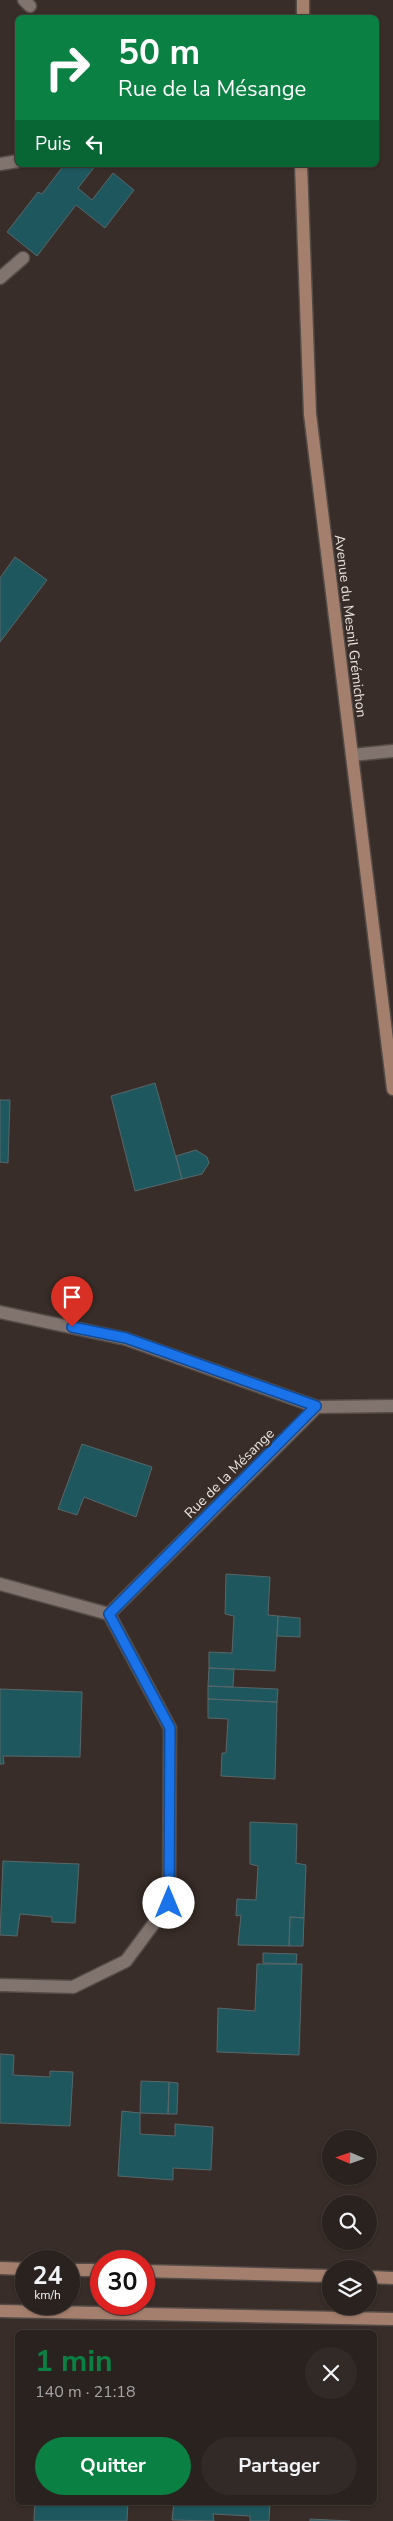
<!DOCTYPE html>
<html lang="fr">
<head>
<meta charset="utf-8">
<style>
  :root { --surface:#2a221e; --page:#322a27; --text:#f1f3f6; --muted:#a5a4a4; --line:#463f3c; --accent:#0b8043 }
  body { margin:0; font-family:"Nunito Sans",sans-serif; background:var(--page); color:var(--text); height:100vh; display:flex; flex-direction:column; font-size:19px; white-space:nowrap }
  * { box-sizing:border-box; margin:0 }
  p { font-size:16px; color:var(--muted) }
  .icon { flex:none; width:28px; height:28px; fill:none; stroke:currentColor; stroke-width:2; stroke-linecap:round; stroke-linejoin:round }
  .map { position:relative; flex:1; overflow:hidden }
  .panel { position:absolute; left:15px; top:2330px; width:362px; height:175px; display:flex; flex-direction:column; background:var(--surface); border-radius:8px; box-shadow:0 1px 4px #0004,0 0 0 1px var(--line) }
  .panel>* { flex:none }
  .guide { position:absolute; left:15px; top:15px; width:364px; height:152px; border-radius:8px; box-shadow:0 1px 4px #0004,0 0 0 1px var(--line); background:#0b8043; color:#fff; overflow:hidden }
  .needle { width:32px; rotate:272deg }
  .buttons { position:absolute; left:322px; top:2130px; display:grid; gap:10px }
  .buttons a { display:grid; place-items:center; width:55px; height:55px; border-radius:50%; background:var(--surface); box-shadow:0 1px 4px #0004,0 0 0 1px var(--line); font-size:25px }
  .speed { position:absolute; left:15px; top:2250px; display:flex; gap:10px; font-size:25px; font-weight:700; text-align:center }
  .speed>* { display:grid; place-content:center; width:65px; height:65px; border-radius:50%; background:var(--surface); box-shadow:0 1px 4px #0004,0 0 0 1px var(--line); line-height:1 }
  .speed small { font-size:12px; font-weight:400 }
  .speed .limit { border:8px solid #d22; background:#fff; color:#111 }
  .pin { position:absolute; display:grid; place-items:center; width:42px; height:42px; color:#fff; margin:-51px -21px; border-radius:50% 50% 50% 0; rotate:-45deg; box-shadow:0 0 5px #0007 }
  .pin .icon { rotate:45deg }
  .me { position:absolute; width:55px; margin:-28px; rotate:0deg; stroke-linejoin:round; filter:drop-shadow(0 0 4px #0008) }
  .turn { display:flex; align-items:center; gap:18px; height:105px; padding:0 20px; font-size:22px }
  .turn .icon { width:65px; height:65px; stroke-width:2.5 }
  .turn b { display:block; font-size:35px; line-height:42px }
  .then { display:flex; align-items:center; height:48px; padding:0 20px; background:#0003; gap:10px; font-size:19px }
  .round { display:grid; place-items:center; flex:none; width:52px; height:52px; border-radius:26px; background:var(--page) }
  .overview { display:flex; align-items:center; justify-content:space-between; height:85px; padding:0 20px }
  h1 { font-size:30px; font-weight:700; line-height:38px; color:var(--accent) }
  .cta { display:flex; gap:10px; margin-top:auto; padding:10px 20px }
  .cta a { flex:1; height:58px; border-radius:30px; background:var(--accent); color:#fff; font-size:20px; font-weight:700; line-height:58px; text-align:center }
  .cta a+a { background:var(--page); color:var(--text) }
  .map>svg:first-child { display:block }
  .building { fill:#1f575e; stroke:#586769 }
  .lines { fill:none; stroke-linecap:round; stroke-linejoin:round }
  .lane-casing { stroke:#544b46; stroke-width:15 }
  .street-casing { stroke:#544b46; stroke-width:15 }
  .secondary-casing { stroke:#544b46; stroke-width:15 }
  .lane { stroke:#81736e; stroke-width:12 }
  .street { stroke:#81736e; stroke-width:12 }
  .secondary { stroke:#a47f6e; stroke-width:12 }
  .route-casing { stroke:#114b97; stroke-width:12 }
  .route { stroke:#1a73e8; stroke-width:9 }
  .labels { text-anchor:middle; stroke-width:5; stroke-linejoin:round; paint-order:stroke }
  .street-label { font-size:14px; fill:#ebe4e0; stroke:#382d28 }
</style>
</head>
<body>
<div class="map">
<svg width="393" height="2521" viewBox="0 0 393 2521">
  <rect width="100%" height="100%" fill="#382d28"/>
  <path class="building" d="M64,165H96L78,188L92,200L113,173L134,190L105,228L76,205L37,256L7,232L38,192L42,194Z
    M15,557L47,580L0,642V578Z
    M155,1083L182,1179L135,1191L111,1096Z
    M0,1100H10L8,1163L0,1162Z
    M196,1150L207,1157L209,1163L202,1174L182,1179L176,1156Z
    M82,1444L152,1467L136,1517L84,1497L77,1515L58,1509Z
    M226,1574L270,1577L268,1615L278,1616L275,1671L209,1668V1652L232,1653L234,1616L225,1614Z
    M278,1616L300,1618V1637L277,1636Z
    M209,1668L234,1669L233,1687L208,1686Z
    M208,1686L278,1689L277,1702L208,1699Z
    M0,1689L82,1692L80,1757L3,1756L4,1764H0Z
    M208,1699L277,1702L275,1779L221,1776L222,1753H226L228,1719L208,1718Z
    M250,1822L297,1824L296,1863L306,1865L304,1918L290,1917L289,1946L238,1945L241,1915L236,1916L237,1899L256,1900L258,1866L250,1864Z
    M3,1861L79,1864L75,1923L52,1922V1917L20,1914L17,1936L0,1935Z
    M290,1917L304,1918L303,1946H289Z
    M263,1953L297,1954L296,1964L263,1963Z
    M257,1964H302L299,2055L217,2052L218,2008L255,2011Z
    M0,2054L14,2055L13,2075L50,2077V2071L73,2072L70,2126L0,2123Z
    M141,2081L169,2082L168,2114L140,2113Z
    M169,2082L178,2083L177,2114H168Z
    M122,2111L140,2113V2134L175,2136V2124L213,2127L211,2170L173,2168V2180L118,2176Z
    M35,2502H128L127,2521H34Z
    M174,2502H270L269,2521H250V2516L213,2514L214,2521L172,2520Z
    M310,2519L350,2521H310Z"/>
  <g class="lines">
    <defs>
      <path id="lane" d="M24,0L30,6
        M0,164L18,161
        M0,278L23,258"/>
      <path id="street" d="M352,755L393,751
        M0,1312L126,1339L317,1407
        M0,1584L109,1614L170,1728L169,1903L126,1961L73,1987L0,1985
        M109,1614L317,1407L393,1406"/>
      <path id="secondary" d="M303,18V0
        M301,165L310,414L393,1089
        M0,2268L26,2269
        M69,2270H101
        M144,2271L331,2276
        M369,2277L393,2278
        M0,2311L393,2319"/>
    </defs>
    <use href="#lane" class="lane-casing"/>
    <use href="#street" class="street-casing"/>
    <use href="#secondary" class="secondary-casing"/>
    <use href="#lane" class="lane"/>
    <use href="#street" class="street"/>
    <use href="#secondary" class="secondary"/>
  </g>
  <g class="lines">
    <defs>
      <path id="route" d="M72,1327L126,1338L316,1406L109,1614L170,1728L169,1903"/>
    </defs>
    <use href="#route" class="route-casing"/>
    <use href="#route" class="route"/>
  </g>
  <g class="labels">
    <g class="street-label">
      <text transform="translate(351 626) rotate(83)" y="5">Avenue du Mesnil Grémichon</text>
      <text transform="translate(229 1473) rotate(-45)" y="5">Rue de la Mésange</text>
    </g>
  </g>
</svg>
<div class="buttons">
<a><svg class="needle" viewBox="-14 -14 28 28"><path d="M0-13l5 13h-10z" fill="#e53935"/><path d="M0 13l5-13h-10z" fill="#a5a4a4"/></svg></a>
<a><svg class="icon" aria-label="search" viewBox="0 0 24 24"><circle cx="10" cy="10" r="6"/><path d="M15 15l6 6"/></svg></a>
<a><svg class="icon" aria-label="layers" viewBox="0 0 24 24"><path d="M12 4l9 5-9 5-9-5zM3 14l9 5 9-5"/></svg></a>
</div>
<div class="speed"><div>24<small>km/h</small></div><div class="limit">30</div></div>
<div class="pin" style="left:72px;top:1327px;background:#d93025"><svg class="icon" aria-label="arrive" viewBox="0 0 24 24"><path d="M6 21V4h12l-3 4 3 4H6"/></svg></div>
<svg class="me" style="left:169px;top:1903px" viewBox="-20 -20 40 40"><circle r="19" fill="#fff"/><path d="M0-13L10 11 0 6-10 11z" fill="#1a73e8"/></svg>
<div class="guide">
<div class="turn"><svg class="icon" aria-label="right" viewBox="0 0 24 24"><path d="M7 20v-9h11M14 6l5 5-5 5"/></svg><div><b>50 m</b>Rue de la Mésange</div></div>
<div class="then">Puis<svg class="icon" aria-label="left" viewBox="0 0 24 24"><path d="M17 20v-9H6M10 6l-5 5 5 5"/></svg></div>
</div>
<section class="panel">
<div class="overview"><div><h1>1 min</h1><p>140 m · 21:18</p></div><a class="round"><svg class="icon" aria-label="close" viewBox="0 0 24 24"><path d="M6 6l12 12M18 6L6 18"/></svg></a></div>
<div class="cta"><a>Quitter</a><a>Partager</a></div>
</section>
</div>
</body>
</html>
